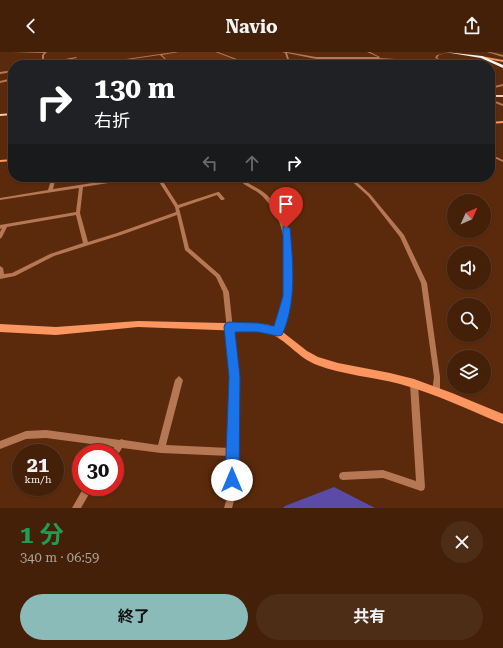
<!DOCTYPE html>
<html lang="ja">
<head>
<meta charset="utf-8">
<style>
  :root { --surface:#442009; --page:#4e2d17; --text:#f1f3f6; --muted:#afa39c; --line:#5c3e2a; --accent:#8bbbb9 }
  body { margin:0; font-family:"Roboto Serif","Noto Sans JP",serif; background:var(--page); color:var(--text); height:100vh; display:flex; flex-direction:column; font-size:15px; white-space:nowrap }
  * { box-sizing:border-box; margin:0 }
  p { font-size:13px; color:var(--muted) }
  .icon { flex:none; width:22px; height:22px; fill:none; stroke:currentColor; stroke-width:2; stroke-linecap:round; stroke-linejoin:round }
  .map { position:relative; height:456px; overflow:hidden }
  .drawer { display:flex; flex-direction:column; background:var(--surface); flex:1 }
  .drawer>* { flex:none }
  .guide { position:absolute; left:8px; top:8px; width:487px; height:122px; border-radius:16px; box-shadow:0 1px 3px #0004,0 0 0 1px var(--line); background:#202124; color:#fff; overflow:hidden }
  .needle { width:26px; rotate:45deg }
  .controls { position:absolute; left:447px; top:142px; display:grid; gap:8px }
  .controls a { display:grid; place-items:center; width:44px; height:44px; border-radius:50%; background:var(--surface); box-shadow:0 1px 3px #0004,0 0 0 1px var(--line); font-size:20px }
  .speed { position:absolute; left:12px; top:392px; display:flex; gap:8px; font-size:20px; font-weight:700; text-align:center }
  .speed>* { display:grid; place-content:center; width:52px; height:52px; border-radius:50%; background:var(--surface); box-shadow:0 1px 3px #0004,0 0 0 1px var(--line); line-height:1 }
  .speed small { font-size:10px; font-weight:400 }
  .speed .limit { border:6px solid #d22; background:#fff; color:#111 }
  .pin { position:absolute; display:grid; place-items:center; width:34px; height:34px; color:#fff; margin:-41px -17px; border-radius:50% 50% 50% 0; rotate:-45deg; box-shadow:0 0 4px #0007 }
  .pin .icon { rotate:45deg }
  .me { position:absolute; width:44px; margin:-22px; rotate:0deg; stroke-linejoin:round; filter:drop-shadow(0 0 3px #0008) }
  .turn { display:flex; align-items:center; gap:14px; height:84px; padding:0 20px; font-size:18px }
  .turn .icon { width:52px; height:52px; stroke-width:2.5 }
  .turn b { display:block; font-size:28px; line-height:34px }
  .lanes { display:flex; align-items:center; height:38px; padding:0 20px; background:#0003; justify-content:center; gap:20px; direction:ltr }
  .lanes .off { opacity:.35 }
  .round { display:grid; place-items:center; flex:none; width:42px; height:42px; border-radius:21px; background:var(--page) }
  .overview { display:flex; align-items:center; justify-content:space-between; height:68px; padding:0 20px }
  h1 { font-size:24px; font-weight:700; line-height:30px; color:#1e9e55 }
  .primary-button { display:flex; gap:8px; margin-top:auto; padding:8px 20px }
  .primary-button a { flex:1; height:46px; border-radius:24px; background:var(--accent); color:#111; font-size:16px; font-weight:700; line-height:46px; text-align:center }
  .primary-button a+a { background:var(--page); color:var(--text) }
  header { display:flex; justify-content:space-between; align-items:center; height:52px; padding:0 20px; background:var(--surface); font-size:18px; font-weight:700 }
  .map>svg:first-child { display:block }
  .built { fill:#68310f }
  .green { fill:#5b4ba6 }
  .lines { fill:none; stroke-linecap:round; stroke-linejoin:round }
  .street { fill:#b67755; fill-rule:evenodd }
  .secondary { fill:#fc9660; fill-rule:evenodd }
  .primary { fill:#fec9ae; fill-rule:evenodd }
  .highway { fill:#f5f5f5; fill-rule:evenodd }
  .route { fill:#1a73e8; stroke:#114b97 }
</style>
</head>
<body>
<header><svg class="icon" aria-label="back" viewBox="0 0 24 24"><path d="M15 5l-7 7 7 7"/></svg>Navio<svg class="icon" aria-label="share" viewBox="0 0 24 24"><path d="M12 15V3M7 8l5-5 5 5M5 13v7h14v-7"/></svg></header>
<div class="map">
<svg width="503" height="456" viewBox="0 0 503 456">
  <rect width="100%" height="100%" fill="#5b2a0c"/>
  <path class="built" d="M180,0H214L246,11L238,13H179L167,8L162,3Z"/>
  <path class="green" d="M334,435L375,456H283L285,454Z"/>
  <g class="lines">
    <path class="street" d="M12,0H47L44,3V7L49,10L76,5L77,6L51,11V12L50,13L42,7V3L44,1Z
      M174,0H179L162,3L167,8L179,13C172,13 165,8 160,3L91,13H85Z
      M215,0H218L253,13H250Z
      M282,0H287L316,5H378L367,0H370L380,5L379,6L444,10L435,6L437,3L452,0L439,3L437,6L454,13L448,12L377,7H316L287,1L290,10L293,13H291L288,10L285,1Z
      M487,0H490L503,3V5Z
      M396,9L407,13H404L395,10Z
      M13,18V20L0,22V20Z
      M13,26V28L0,31V29Z
      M503,32V34L490,37V35Z
      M490,47L503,52V54L490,49Z
      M490,102L503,108V110L490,104Z
      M52,125H56L53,137L112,128V125H116L115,130L83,135L80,161L88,190L117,181L176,160L175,155L156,125H160L178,153L218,140H219L225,147L223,148H221L217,143L179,156L189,196L220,223L229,240L238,325L236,442L232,456H224L228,442L229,404L161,401L122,396L117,404L115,405V401H110L114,395L46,386L26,387L0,397V389L26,379L46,378L120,388L121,387L124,388L158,393L175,328L179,324L183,328L166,393L229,396L232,325L223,240L216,225L185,198L177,163L121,183L54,204L15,224L0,227V214L3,216L4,222L12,221L50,202L83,191L76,163L7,175L2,185L0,187V180L2,176L0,177V173L76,160L79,136L0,148V146L48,138Z
      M236,125H240C248,133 260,136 268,144C288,166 290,187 291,215C291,228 291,240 289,252C287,261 284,270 281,279L280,281L278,282L276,281L275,279C277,270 281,261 283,252C285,240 285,228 285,216C285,189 284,168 265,147C257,137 244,135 236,125Z
      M347,125H351L370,142L404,183L427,231L440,325V339L439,342L436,343L433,342L432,339L434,325L421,231L400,185L368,144Z
      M414,328L418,332L425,435L424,438L421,439L383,426L343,428L340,427L339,424L340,421L343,420L383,418L416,429L410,332Z
      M84,435H93L81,456H72Z"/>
    <path class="secondary" d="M481,4L503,8V10L482,6Z
      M503,69V71L490,72V70Z
      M13,107V109L0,110V108Z
      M138,269L267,272L284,281L307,299L318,305L338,311L390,321L414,327L452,341L503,362V372C469,358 436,342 400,332C373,325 344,323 317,313C298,306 286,287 267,280L138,275L56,283L0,280V272L56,275Z"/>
    <path class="primary" d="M490,43H503V45H490Z
      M13,61V63L0,64V62Z"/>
    <path class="highway" d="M445,0L482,4L503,13V16L481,6Z"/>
  </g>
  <path class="route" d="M283,174H286L290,176C293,211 297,250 282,283L278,284L258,280H235L240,325L239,428L237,433L232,435L227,433L225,428L229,325L224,275L225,272L229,270L258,271L274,274L283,244Z"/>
</svg>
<div class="controls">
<a><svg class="needle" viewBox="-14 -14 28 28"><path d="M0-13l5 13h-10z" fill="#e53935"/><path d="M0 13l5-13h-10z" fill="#afa39c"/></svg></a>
<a><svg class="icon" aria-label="sound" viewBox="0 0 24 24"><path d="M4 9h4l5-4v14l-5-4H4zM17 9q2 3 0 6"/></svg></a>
<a><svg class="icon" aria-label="search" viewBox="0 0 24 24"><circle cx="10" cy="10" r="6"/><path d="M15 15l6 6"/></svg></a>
<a><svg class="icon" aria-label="layers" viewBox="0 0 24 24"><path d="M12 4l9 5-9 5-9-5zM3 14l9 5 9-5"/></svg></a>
</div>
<div class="speed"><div>21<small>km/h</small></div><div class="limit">30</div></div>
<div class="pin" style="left:286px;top:176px;background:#d93025"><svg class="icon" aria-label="arrive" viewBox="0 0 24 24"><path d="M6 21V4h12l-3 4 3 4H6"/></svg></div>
<svg class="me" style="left:232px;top:428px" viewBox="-20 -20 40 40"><circle r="19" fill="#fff"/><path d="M0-13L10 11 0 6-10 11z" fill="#1a73e8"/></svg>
<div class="guide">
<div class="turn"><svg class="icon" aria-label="right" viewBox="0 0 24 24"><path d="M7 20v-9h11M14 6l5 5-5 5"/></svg><div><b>130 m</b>右折</div></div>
<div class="lanes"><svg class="icon off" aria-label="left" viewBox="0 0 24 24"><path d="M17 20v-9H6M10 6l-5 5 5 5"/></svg><svg class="icon off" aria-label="ahead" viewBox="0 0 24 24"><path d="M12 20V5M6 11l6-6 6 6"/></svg><svg class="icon" aria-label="right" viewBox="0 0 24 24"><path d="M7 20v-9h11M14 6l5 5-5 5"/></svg></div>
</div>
</div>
<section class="drawer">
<div class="overview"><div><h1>1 分</h1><p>340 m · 06:59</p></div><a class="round"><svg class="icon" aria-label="close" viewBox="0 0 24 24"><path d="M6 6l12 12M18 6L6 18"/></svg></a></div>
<div class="primary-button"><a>終了</a><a>共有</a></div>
</section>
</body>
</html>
